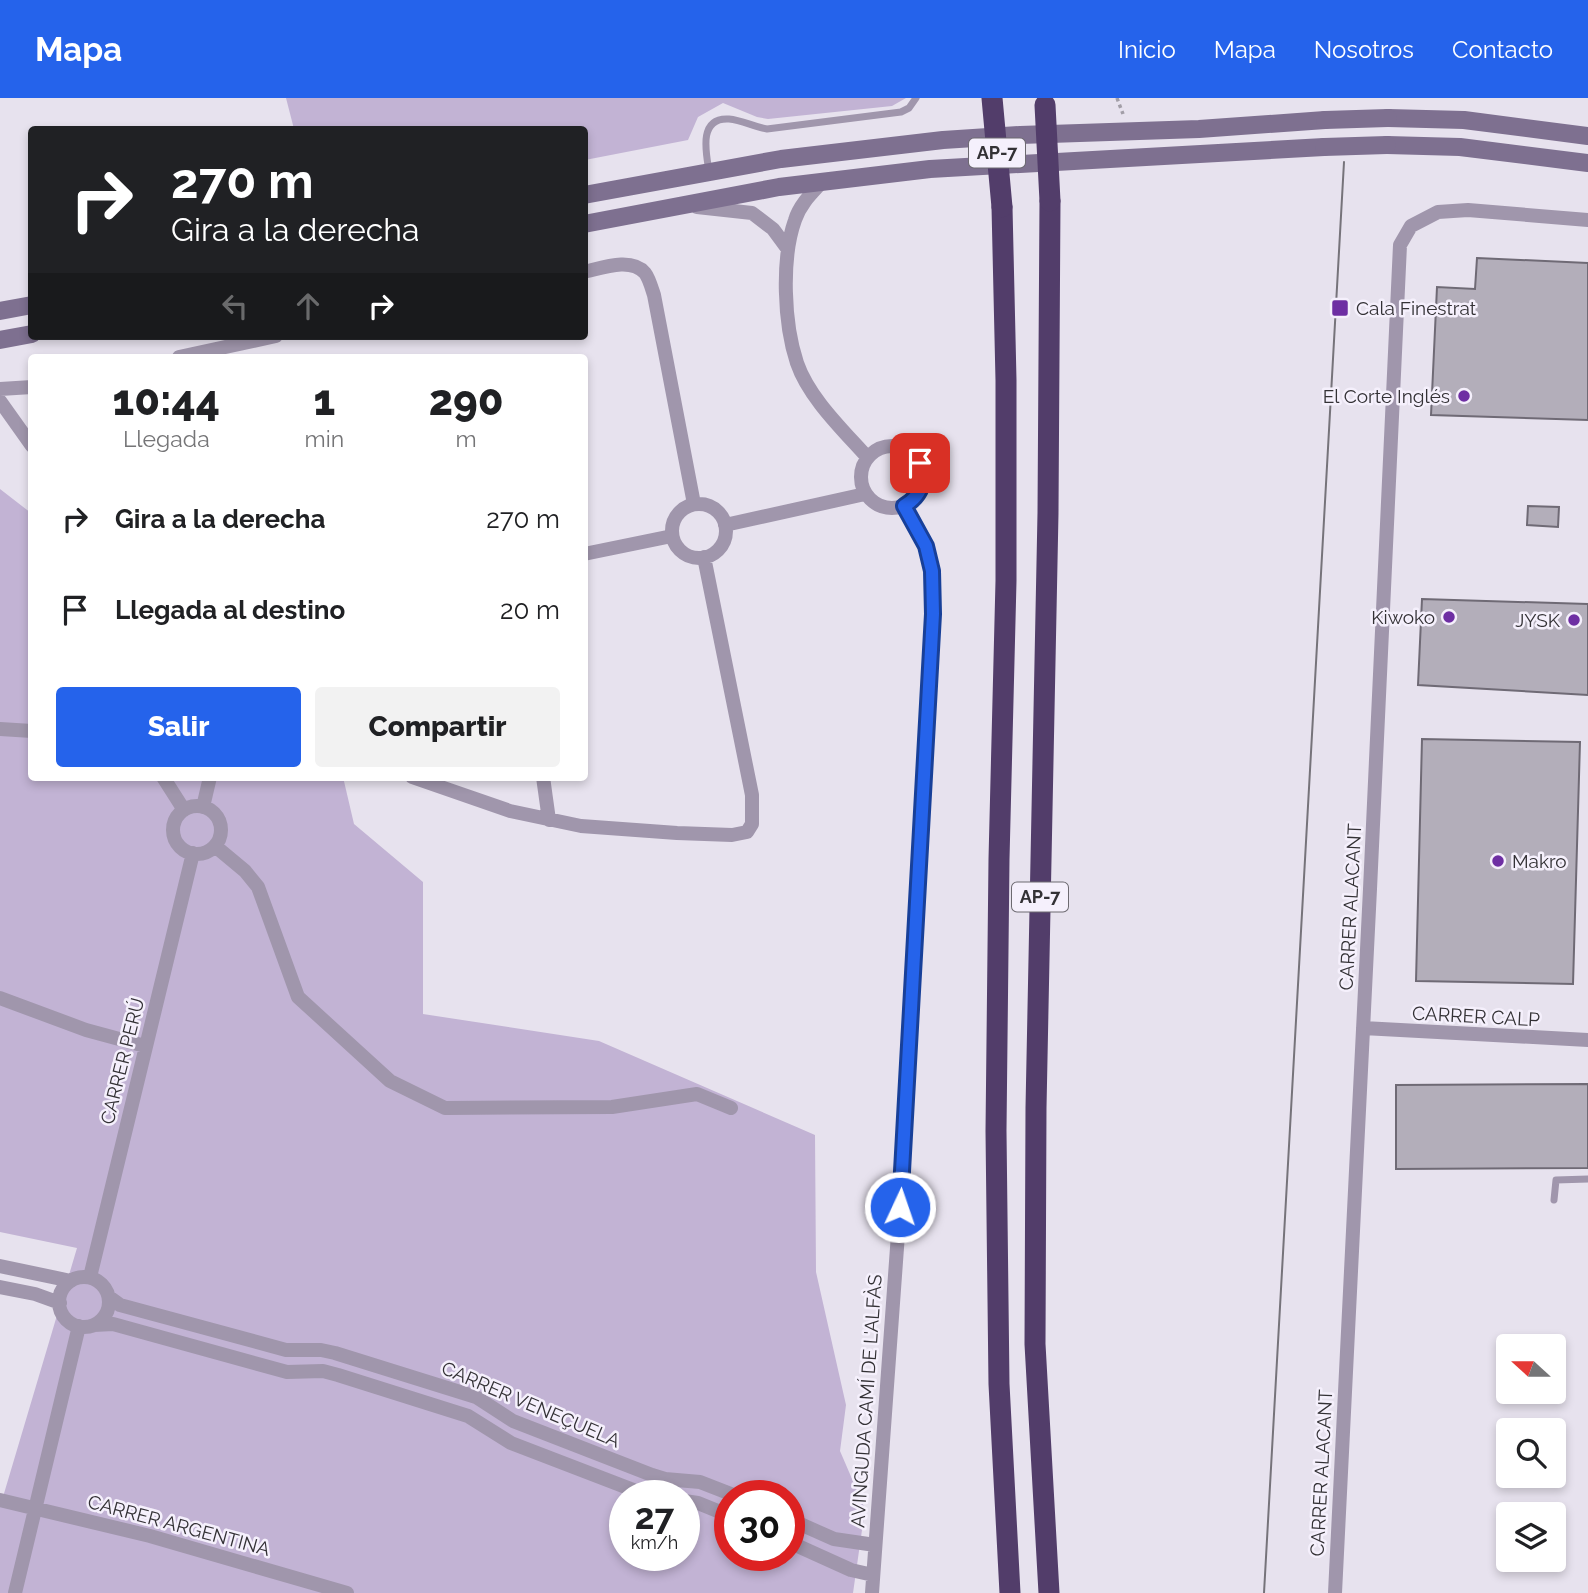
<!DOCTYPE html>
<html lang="es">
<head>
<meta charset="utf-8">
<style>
  :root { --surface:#fff; --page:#f2f2f2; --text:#202124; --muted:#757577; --accent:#2563eb }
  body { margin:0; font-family:Raleway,sans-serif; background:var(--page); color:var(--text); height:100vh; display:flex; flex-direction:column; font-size:26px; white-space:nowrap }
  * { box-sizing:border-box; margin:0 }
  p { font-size:23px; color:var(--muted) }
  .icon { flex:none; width:38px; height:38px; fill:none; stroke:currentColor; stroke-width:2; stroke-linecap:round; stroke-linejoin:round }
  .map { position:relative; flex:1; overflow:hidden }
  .side { position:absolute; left:28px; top:256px; width:560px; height:427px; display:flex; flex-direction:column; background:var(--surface); border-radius:7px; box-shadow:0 4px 10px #0003 }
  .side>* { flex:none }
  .hud { position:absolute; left:28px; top:28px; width:560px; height:214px; border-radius:7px; box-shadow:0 4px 10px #0003; background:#202124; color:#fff; overflow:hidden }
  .needle { width:46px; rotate:291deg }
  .buttons { position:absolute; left:1496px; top:1236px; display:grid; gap:14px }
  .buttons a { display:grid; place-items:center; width:70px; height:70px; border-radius:7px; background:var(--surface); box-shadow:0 4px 10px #0003; font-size:35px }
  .speed { position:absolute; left:609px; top:1382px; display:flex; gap:14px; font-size:35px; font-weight:700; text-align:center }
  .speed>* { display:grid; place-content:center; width:91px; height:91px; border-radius:50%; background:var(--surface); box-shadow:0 4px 10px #0003; line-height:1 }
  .speed small { font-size:18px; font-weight:400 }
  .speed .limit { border:10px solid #d22; background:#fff; color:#111 }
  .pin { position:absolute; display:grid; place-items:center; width:60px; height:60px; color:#fff; margin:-30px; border-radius:14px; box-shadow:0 4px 10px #0006 }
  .me { position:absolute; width:77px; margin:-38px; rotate:3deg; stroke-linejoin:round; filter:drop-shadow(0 0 5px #0008) }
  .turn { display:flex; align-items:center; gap:24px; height:147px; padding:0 28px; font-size:32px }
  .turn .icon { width:91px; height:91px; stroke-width:2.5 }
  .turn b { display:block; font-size:49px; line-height:60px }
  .lanes { display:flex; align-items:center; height:66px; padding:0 28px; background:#0003; justify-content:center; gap:35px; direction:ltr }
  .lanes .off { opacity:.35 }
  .eta { display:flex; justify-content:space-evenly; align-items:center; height:119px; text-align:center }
  .eta b { font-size:42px; font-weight:800; line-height:49px }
  .primary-button { display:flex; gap:14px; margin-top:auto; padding:14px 28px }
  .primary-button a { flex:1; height:80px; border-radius:7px; background:var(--accent); color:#fff; font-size:28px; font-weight:800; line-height:80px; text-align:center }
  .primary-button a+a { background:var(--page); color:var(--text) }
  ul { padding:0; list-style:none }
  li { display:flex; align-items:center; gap:21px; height:91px; padding:0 28px }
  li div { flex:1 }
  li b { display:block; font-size:26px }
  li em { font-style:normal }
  header { display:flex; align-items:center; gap:42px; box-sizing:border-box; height:98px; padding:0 35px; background:var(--accent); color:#fff }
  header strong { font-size:33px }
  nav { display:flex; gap:38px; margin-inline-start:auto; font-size:24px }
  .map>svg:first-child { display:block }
  .green { fill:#c2b3d4; fill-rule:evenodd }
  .building { fill:#b3aeba; stroke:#6f6a75; stroke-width:2 }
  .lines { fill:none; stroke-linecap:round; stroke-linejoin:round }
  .path { stroke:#a29ea7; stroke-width:3.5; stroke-dasharray:3.5 3.5; stroke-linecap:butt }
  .service { stroke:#a096ac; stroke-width:7 }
  .minor { stroke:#a096ac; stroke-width:14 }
  .secondary { stroke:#7e7090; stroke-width:18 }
  .motorway { stroke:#523d6a; stroke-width:21 }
  .tram { stroke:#76737a; stroke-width:2 }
  .secondary-bridge { stroke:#7e7090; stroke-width:18 }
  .motorway-bridge { stroke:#523d6a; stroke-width:21 }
  .route-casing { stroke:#184099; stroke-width:18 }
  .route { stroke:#2563eb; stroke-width:12 }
  .poi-dot { fill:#6e2ea3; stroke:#f5f0fc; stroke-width:2.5 }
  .labels { text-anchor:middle; stroke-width:5; stroke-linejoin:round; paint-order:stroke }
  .shield { fill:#f5f0fc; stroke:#6d6a71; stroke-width:2 }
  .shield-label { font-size:18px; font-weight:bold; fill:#333135 }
  .poi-label { font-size:19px; fill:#333135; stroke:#f5f0fc; text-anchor:end }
  .street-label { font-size:19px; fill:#333135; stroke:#f5f0fc }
</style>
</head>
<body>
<header>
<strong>Mapa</strong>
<nav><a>Inicio</a><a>Mapa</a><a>Nosotros</a><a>Contacto</a></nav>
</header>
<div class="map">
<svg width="1588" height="1495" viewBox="0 0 1588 1495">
  <rect width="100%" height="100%" fill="#e7e2ee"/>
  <path class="green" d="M286,0H906L892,8L768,21L757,19L723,5L698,19L688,42L585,62L584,32L294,31Z
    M0,391L31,415L32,679H343L354,726L423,784V916L599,943L815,1037L816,1174L846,1307L840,1353L865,1411L853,1495H0V1409L77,1150L0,1134ZM625,1398H684V1458H625ZM730,1398H789V1458H730Z"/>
  <path class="building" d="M1477,160L1588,165V322L1431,317L1437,189L1475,191Z
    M1528,408L1559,409L1558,429L1527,427Z
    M1422,501L1588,506V597L1418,587Z
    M1422,641L1580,644L1573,886L1416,883Z
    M1588,986V1070L1396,1071V987Z"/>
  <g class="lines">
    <path class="path" d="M1117,0L1123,16"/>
    <path class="service" d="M709,73C706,55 698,19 729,21C742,22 754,29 767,31L901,14L909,10L916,0
      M1554,1102L1556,1082L1588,1081"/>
    <path class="minor" d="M823,83C812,95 800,106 795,122C781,161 784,226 797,265C809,300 843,332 867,359
      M697,109L752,115L773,131L787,150
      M584,174C602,170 631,159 645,175C649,180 652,191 654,197L694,406
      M179,259L276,238
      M0,291L32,289
      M0,303L32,348
      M861 379a31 31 0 1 1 62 0a31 31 0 1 1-62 0Z
      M672 433a27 27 0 1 1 54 0a27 27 0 1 1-54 0Z
      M725,427L865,396
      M584,456L672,438
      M0,631L32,633
      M163,679L184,712
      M412,679L510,713L581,728L677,735L732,737L747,734L752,726V697L704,459
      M543,679L549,722
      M173 732a24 24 0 1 1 48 0a24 24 0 1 1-48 0Z
      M203,709L210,679
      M215,748L245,773L258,789L298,899L390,983L445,1010L612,1009L697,996L731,1010
      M0,900L86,932L145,948
      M1363,930L1588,942
      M0,1168L71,1183
      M90,1179L193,755
      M59 1204a25 25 0 1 1 50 0a25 25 0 1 1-50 0Z
      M0,1189L35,1196L60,1205
      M109,1199L120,1207L286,1252H321L335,1255L476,1299L513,1323L652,1377L665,1381L700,1384L736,1398
      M94,1227L113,1226L287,1274L323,1273L338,1277L468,1318L511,1345L649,1398
      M0,1402L150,1438L347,1495
      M684,1403L698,1405L730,1418
      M789,1421L834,1441L875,1447
      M789,1444L851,1472L873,1477
      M15,1495L79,1228
      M872,1495L898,1136L933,516L932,473L926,448L903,408
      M1335,1495L1370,791L1400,147L1411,128L1438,114L1468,112L1588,122"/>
    <path class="secondary" d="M1388,20L1464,22L1588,38
      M1387,47L1460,49L1588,65
      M584,97L781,61L943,42L1020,37L1199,31L1325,22
      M584,126L779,89L930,71L1324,49
      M0,213L32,207
      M0,242L32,236"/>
    <path class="motorway" d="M1002,109L1006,282V483L999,761L996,1033L999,1286L1010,1495
      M1049,1495L1035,1246L1036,1010L1048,415L1050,103"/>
    <path class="tram" d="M1264,1495L1344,64"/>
    <path class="secondary-bridge" d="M1325,22L1388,20
      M1324,49L1387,47"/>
    <path class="motorway-bridge" d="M992,0L1002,109
      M1045,7L1050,103"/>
  </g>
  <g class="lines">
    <defs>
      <path id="route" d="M900,1109L933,516L932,473L926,448L904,408C921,398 926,384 920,365"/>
    </defs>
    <use href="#route" class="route-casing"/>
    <use href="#route" class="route"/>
  </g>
  <g class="poi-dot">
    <rect x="1331" y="201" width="18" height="18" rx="3.5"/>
    <circle cx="1464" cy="298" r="7"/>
    <circle cx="1449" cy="519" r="7"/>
    <circle cx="1574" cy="522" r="7"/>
    <circle cx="1498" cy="763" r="7"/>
  </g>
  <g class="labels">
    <g class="shield">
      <rect x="969" y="40.5" width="56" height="29" rx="5"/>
      <rect x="1012" y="784.5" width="56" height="29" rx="5"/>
    </g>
    <g class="shield-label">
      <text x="997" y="61">AP-7</text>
      <text x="1040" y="805">AP-7</text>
    </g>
    <g class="poi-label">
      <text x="1356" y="217" text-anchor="start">Cala Finestrat</text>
      <text x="1450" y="305">El Corte Inglés</text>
      <text x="1435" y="526">Kiwoko</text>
      <text x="1560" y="529">JYSK</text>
      <text x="1512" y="770" text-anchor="start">Makro</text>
    </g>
    <g class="street-label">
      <text transform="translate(1350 809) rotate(-87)" y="7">CARRER ALACANT</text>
      <text transform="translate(1476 918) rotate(3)" y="7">CARRER CALP</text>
      <text transform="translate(122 963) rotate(-76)" y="7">CARRER PERÚ</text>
      <text transform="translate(866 1303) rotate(-86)" y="7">AVINGUDA CAMÍ DE L'ALFÀS</text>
      <text transform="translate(531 1306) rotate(23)" y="7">CARRER VENEÇUELA</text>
      <text transform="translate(1321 1375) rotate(-87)" y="7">CARRER ALACANT</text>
      <text transform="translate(179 1427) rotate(15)" y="7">CARRER ARGENTINA</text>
    </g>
  </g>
</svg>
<div class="buttons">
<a><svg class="needle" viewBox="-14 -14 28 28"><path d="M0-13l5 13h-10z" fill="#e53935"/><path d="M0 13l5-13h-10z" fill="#757577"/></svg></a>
<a><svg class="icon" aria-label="search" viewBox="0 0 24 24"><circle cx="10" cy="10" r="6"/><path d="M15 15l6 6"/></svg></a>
<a><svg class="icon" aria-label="layers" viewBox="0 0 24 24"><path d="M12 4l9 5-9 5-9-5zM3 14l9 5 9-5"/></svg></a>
</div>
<div class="speed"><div>27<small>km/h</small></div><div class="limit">30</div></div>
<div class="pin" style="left:920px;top:365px;background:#d93025"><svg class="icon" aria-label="arrive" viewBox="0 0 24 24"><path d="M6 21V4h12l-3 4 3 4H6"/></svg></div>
<svg class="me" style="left:900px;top:1109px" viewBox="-20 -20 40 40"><circle r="17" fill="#2563eb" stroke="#fff" stroke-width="3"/><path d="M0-11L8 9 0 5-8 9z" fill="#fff"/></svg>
<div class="hud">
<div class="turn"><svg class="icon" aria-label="right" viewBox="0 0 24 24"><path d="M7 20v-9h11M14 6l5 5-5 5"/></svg><div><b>270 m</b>Gira a la derecha</div></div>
<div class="lanes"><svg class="icon off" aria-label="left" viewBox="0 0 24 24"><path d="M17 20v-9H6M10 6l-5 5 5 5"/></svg><svg class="icon off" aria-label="ahead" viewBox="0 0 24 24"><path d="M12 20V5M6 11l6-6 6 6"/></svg><svg class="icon" aria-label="right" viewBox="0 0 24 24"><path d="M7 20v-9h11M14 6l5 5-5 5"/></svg></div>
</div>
<section class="side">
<div class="eta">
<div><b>10:44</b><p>Llegada</p></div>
<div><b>1</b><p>min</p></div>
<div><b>290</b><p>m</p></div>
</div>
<ul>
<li><svg class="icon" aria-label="right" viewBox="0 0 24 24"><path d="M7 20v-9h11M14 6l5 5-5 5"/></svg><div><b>Gira a la derecha</b></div><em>270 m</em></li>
<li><svg class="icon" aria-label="arrive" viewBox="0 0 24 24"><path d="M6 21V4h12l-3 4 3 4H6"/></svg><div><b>Llegada al destino</b></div><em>20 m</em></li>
</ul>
<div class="primary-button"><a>Salir</a><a>Compartir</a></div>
</section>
</div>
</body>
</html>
